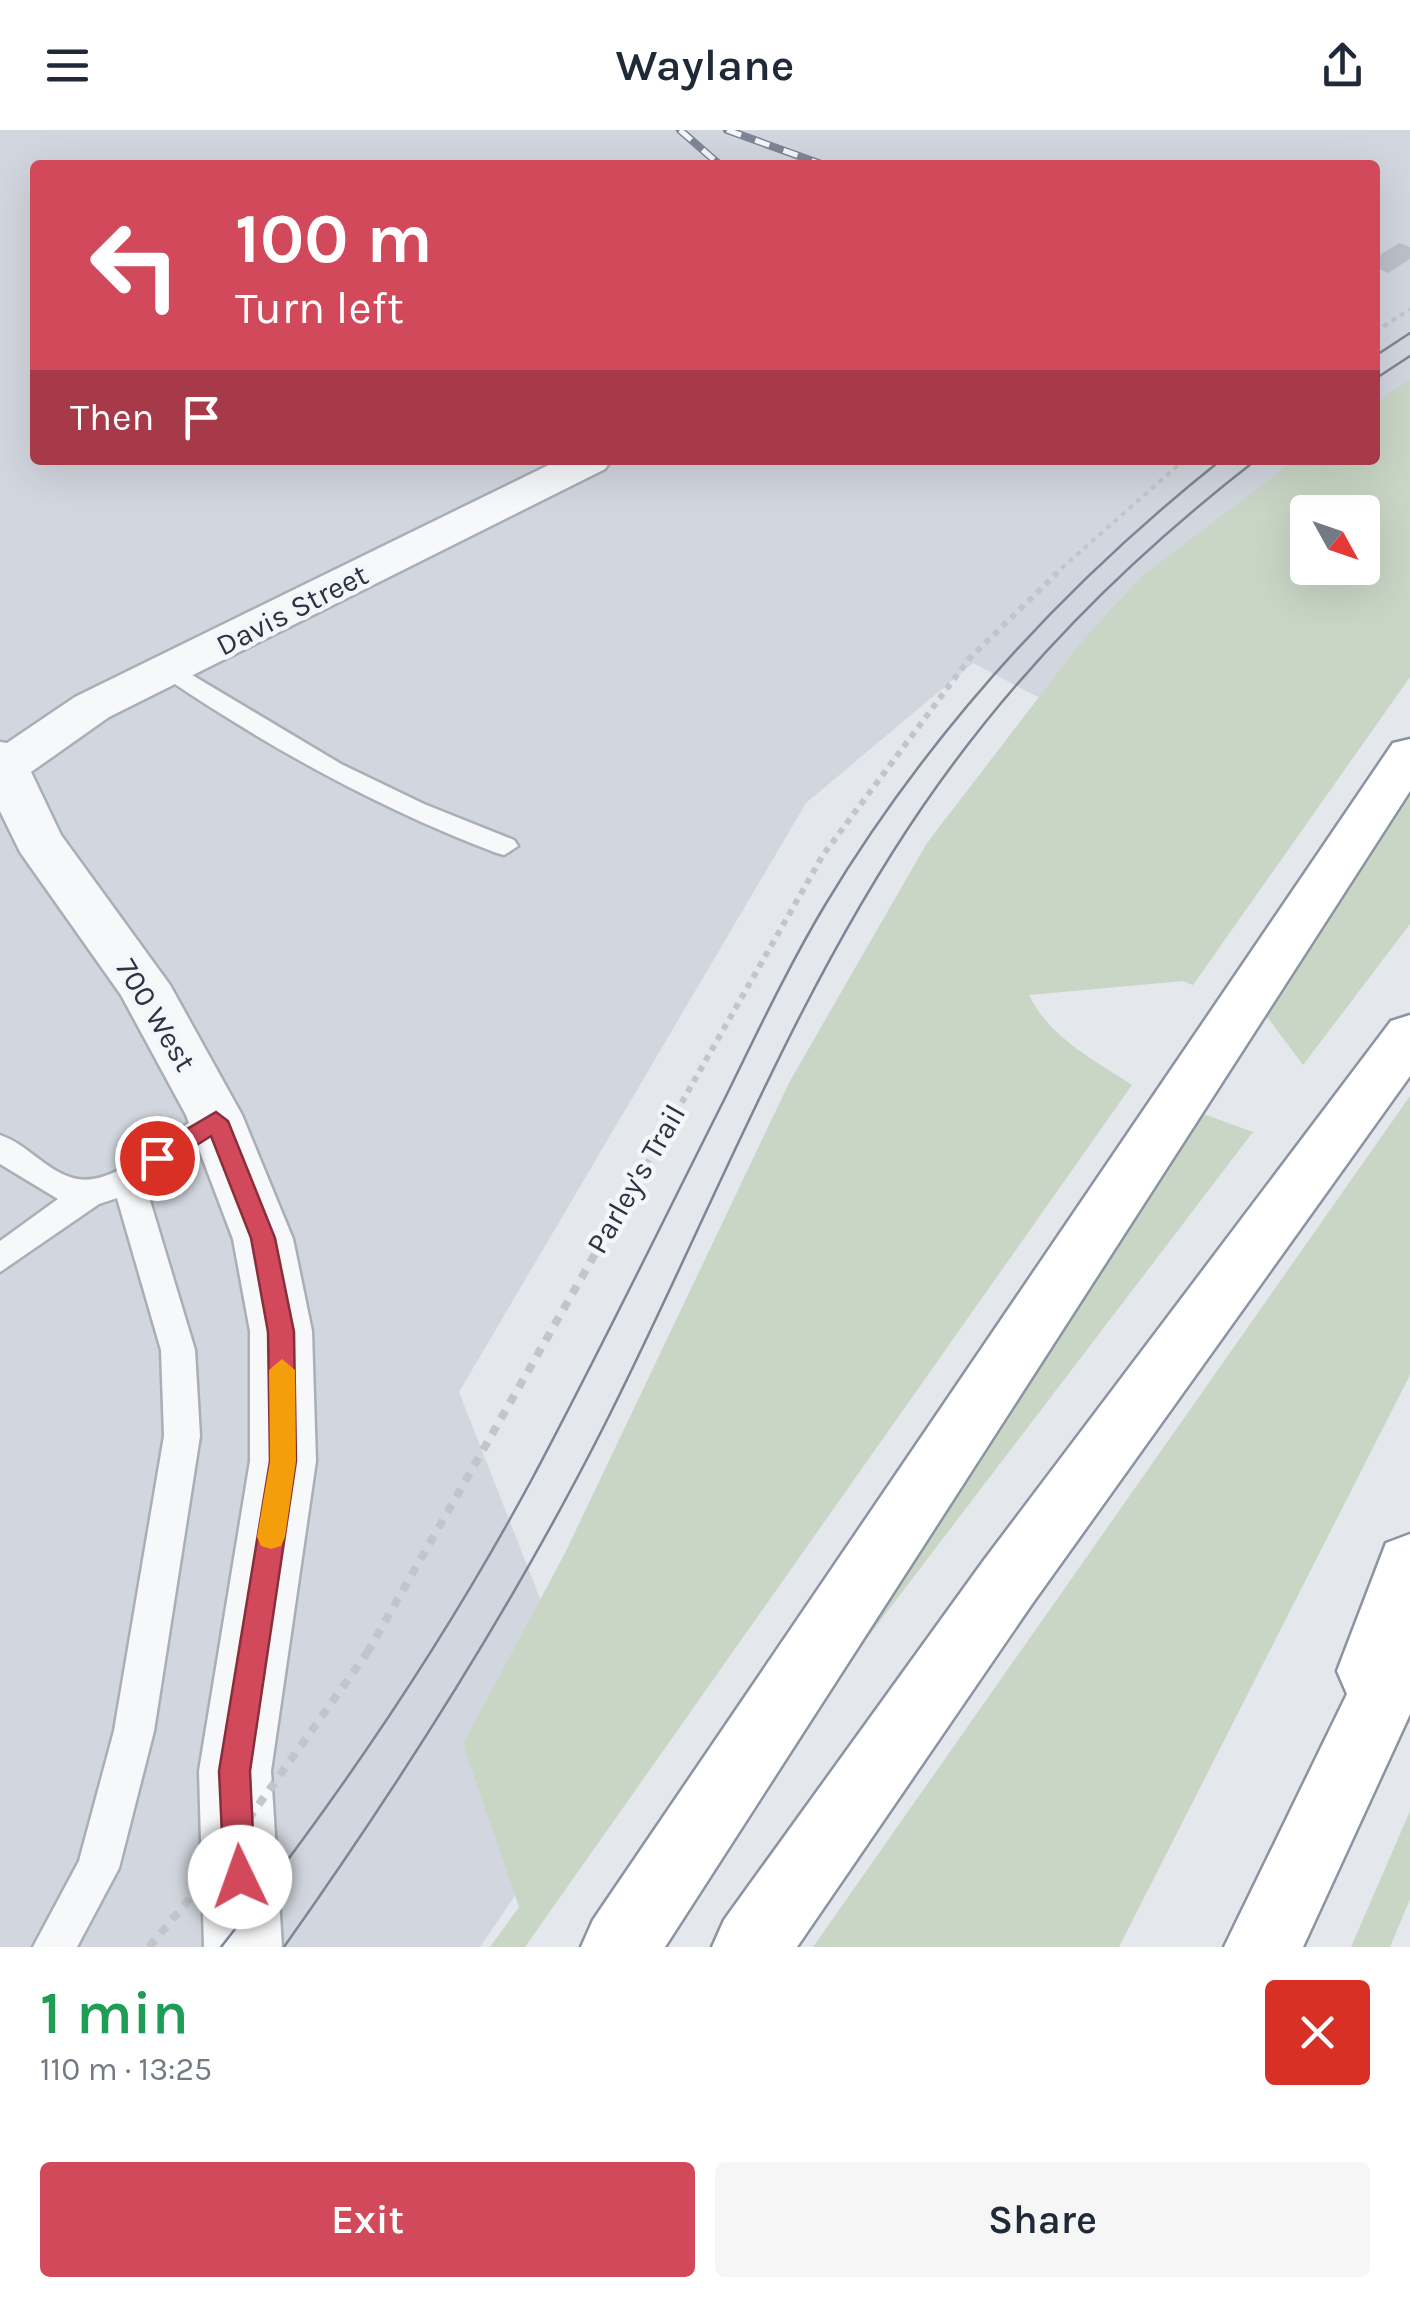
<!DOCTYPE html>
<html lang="en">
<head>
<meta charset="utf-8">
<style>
  :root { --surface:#fff; --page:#f6f6f7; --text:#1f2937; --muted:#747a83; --accent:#d1495b }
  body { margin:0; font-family:Karla,sans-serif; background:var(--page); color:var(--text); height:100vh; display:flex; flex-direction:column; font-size:38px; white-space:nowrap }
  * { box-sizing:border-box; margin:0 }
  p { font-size:32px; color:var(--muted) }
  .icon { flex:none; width:55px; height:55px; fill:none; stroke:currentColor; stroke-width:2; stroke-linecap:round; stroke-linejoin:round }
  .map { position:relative; height:1817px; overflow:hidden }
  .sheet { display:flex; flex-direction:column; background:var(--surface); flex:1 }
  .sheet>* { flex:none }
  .hud { position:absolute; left:30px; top:30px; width:1350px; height:305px; border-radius:10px; box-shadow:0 10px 40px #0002; background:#d1495b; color:#fff; overflow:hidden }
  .needle { width:65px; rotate:130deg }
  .controls { position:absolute; left:1290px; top:365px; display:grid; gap:20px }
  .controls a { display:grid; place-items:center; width:90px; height:90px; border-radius:10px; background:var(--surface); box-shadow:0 10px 40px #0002; font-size:50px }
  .pin { position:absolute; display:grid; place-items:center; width:85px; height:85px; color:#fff; margin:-42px; border:5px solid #fff; border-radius:50%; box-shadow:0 2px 10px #0007 }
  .me { position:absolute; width:110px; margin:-55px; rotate:357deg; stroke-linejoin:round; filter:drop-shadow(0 0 8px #0008) }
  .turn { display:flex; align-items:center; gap:35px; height:210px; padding:0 40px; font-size:45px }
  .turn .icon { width:130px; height:130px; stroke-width:2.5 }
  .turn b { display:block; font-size:70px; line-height:85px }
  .then { display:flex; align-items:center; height:95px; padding:0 40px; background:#0003; gap:20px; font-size:38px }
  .round { display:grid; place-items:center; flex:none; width:105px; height:105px; border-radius:10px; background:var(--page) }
  .headline { display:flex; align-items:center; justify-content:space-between; height:170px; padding:0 40px }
  h1 { font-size:60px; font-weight:600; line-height:75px; color:#1e9e55 }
  .button { display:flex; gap:20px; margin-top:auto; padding:20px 40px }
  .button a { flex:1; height:115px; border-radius:10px; background:var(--accent); color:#fff; font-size:40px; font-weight:600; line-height:115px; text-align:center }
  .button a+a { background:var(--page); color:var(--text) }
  header { display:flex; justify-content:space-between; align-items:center; height:130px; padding:0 40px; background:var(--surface); font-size:45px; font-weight:600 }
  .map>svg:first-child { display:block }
  .built { fill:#d2d6de }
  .green { fill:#c9d6c5; fill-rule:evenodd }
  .building { fill:#bbc0ca }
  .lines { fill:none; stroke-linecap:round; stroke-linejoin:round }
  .service-casing { stroke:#a9aeb7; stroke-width:5 }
  .minor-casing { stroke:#a9aeb7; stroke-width:5 }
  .motorway-casing { stroke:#8b94a3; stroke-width:5 }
  .path-far2 { stroke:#c2c5cb; stroke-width:4; stroke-dasharray:5 5; stroke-linecap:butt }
  .path-far1 { stroke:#c2c5cb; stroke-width:6; stroke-dasharray:6 6; stroke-linecap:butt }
  .path { stroke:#c2c5cb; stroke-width:8; stroke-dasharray:9 9; stroke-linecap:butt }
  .service { fill:#f7f8fa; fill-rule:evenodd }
  .minor { fill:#f7f8fa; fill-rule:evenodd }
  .motorway { fill:#fff; fill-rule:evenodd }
  .tram { stroke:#7d8696; stroke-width:2.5 }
  .rail-casing { stroke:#7d8696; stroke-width:8 }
  .rail { stroke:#f4f6f9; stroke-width:5; stroke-dasharray:15; stroke-linecap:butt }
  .path-bridge { stroke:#c2c5cb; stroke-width:8; stroke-dasharray:9 9; stroke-linecap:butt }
  .route { fill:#d1495b; stroke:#882f3b; stroke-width:2.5 }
  .slow { fill:#f59e0b }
  .labels { text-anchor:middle; stroke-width:9; stroke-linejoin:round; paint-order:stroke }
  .street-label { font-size:30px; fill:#2b3445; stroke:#f4f6f9 }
</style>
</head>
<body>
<header><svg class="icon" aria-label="menu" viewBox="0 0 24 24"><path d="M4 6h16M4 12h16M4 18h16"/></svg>Waylane<svg class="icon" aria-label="share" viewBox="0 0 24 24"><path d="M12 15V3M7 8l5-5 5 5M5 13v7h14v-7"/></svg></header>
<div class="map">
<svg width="1410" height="1817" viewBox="0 0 1410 1817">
  <rect width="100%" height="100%" fill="#e4e7ec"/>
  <path class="built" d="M0,0H1410V282L1375,310V35H35V330H1349L1046,571L973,533L806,673L459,1262L605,1634L480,1817H0Z"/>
  <path class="green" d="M1410,249V547L1193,855L1183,851L1029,865C1050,908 1093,929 1132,955L525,1817H490L519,1777L463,1614L566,1421L790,951L927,713L1082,511L1142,446L1295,330H1375V274ZM1362,382V438H1308V382Z
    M1410,658V794L1303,935L1262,880Z
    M1410,966V1245L1119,1817H813Z
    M1198,982L1253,1002L761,1647Z
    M1410,1681V1769L1390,1817H1351Z"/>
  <path class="building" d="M1399,113L1410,117V129L1388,143L1375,137V128Z"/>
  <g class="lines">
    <defs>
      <path id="service" d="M172,533L341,634L424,674L514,710L518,716L504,725L494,722C376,677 268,617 163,546L159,541Z
        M216,979L227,983L232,991L227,999L145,1054L195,1220L200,1306L154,1601L119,1738L77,1817H33L79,1731L114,1601L164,1306L161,1220L117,1068L99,1074L0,1142V1111L58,1069L0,1034V1005C27,1014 45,1040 73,1048C119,1061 173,993 216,979Z"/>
      <path id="minor" d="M559,330H611L605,339L109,587L31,642L61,705L170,855L242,985L293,1109L312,1201L316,1331L271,1641L282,1817H204L199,1641L250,1331V1201L233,1109L186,985L121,865L20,722L0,681V612L7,613L75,567Z"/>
      <path id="motorway" d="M1410,609V661L665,1817H581L593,1790L1393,613Z
        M1410,885V946L1032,1474L797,1817H712L724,1790L984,1430L1391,891Z
        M1410,1404V1584L1303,1817H1224L1347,1564L1337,1541L1386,1413Z"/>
    </defs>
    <use href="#service" class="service-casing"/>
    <use href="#minor" class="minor-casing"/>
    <use href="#motorway" class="motorway-casing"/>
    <path class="path-far2" d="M1375,202L1410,179
      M1054,445L1184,330"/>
    <path class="path-far1" d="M646,1035L823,725L969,529L1057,443"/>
    <path class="path" d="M367,1523L647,1033"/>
    <use href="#service" class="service"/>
    <use href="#minor" class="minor"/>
    <use href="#motorway" class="motorway"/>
    <path class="tram" d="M1375,226L1410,203
      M1375,249L1410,226
      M221,1817C337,1670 443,1514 532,1349C599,1223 661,1095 725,968C757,903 788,837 825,775C929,602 1064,455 1221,330
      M284,1817C402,1650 512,1478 604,1296C708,1090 791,870 921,679C1014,543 1126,431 1256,330"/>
    <defs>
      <path id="rail" d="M680,0L720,35
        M727,0L824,35"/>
    </defs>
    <use href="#rail" class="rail-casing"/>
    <use href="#rail" class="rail"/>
    <path class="path-bridge" d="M149,1817L202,1754L367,1523"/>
  </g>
  <path class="route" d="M216,982L228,991L275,1108L294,1202L296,1331L250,1641L255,1747L251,1758L240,1762L229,1758L224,1747L219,1641L270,1331L268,1202L251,1108L211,1006L165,1035H148L145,1028L148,1022Z"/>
  <path class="slow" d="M282,1229L295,1240L296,1331L285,1407L281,1416L271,1419L261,1416L257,1407L270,1331L269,1240Z"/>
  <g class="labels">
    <g class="street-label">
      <text transform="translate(292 480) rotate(-27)" y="10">Davis Street</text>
      <text transform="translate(156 885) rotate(59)" y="10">700 West</text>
      <text transform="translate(636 1049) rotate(-60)" y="10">Parley's Trail</text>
    </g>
  </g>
</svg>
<div class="controls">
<a><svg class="needle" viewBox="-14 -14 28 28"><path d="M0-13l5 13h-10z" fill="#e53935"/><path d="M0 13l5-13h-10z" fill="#747a83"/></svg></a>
</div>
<div class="pin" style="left:157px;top:1028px;background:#d93025"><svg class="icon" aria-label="arrive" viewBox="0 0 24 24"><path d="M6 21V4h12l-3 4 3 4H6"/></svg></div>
<svg class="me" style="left:240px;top:1747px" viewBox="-20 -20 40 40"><circle r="19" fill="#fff"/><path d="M0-13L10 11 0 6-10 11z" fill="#d1495b"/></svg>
<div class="hud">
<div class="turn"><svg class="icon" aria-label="left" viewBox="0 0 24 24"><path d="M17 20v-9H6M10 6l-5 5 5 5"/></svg><div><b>100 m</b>Turn left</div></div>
<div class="then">Then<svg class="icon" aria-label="arrive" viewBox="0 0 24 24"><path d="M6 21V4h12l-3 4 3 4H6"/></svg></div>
</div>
</div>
<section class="sheet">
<div class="headline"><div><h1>1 min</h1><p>110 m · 13:25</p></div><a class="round" style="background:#d93025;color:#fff"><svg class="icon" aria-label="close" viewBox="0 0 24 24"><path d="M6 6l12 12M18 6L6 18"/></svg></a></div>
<div class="button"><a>Exit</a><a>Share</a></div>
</section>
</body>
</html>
